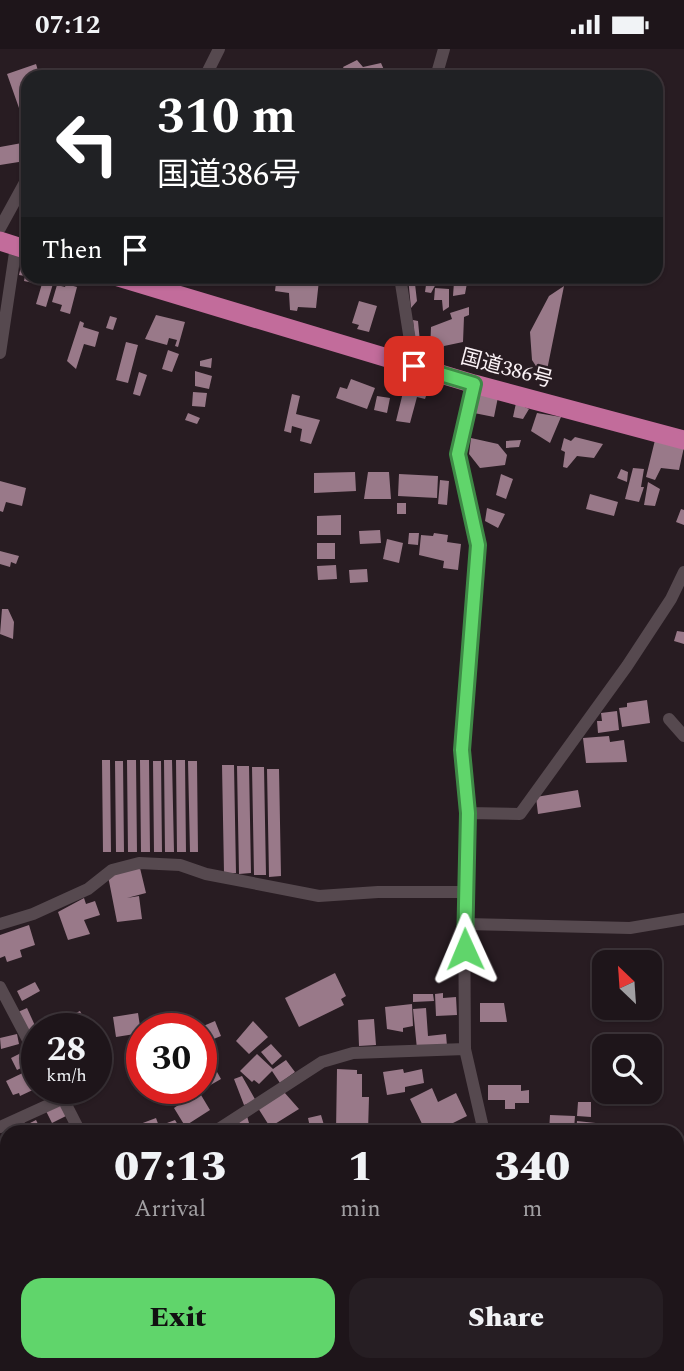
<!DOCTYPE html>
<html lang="en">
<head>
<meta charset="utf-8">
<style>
  :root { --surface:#1e151a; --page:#261e23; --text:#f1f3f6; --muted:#a19fa2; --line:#3c3439; --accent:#60d56b }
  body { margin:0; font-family:Spectral,"Noto Sans JP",serif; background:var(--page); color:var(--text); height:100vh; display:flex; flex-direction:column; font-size:26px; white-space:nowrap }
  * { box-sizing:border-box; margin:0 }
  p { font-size:23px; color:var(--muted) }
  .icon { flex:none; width:38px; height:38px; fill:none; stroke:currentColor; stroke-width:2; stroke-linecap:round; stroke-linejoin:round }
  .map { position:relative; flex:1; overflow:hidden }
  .sheet { position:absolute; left:0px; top:1076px; width:684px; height:247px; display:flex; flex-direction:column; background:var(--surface); border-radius:21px 21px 0 0; box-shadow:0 2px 5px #0004,0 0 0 2px var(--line) }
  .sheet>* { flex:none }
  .top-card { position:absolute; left:21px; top:21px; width:642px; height:214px; border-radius:21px; box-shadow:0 2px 5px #0004,0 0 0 2px var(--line); background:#202124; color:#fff; overflow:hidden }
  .needle { width:46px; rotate:335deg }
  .buttons { position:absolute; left:592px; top:901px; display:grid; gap:14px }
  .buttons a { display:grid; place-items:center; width:70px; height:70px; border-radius:14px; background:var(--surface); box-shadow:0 2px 5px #0004,0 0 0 2px var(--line); font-size:35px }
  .speed { position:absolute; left:21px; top:964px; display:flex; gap:14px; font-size:35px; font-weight:700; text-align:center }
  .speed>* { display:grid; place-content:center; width:91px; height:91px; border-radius:50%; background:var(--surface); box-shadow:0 2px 5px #0004,0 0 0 2px var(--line); line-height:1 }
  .speed small { font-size:18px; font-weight:400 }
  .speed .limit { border:10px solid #d22; background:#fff; color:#111 }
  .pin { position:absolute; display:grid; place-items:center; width:60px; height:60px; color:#fff; margin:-30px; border-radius:14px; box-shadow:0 4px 10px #0006 }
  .me { position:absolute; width:77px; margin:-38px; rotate:359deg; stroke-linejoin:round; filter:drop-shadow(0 0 5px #0008) }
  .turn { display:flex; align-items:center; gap:24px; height:147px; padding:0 21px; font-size:32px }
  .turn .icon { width:91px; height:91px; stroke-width:2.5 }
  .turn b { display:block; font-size:49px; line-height:60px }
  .then { display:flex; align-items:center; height:66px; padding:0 21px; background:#0003; gap:14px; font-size:26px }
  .eta { display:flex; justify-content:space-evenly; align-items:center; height:119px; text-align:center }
  .eta b { font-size:42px; font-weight:800; line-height:49px }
  .button { display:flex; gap:14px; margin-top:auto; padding:14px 21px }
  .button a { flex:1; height:80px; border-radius:21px; background:var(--accent); color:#111; font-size:28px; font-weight:800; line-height:80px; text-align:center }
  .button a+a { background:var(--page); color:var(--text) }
  .status { display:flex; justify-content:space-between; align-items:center; height:49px; padding:0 35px; background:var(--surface); direction:ltr }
  .status svg { height:19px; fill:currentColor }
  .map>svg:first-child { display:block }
  .building { fill:#997989 }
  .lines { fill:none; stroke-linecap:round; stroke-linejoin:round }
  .minor { stroke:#56494f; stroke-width:12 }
  .highway { stroke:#c26c9b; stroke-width:19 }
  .route-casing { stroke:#3e8a46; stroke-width:18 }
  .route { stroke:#60d56b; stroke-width:12 }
  .labels { text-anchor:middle; stroke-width:5; stroke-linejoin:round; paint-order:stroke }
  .street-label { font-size:21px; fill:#faf1f5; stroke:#281c22 }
</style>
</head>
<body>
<div class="status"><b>07:12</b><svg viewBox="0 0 49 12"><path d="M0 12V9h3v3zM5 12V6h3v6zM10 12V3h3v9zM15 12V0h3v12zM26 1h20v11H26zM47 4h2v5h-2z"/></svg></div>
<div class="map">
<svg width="684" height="1322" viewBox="0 0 684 1322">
  <rect width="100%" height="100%" fill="#281c22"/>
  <path class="building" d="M357,11L363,18L381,14L385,23L378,28H344L347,26L343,18Z
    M36,15L40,28H28V43L24,45L27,56L19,59L7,25Z
    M22,94L25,112L0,116V98Z
    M22,213L28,214V228H40L38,235L24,232L25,227L19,226Z
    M44,228H55L46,258L36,255Z
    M293,228H305L304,234H307L309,230L319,231L316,259L298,258L297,262L290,261L289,244L275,242L276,234L291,237Z
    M408,228H441L442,233H437L431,244L425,243L426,236L415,235L417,252L411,259Z
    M454,233L467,234L465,245L453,247Z
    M66,235L77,238L70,265L60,262L62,256L52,253L57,236L65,238Z
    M564,237L545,331L532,311L530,283L549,247Z
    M435,239L449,240V258L443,262L442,251H434Z
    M359,252L377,257L369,283L357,280L359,276L352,274Z
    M469,258V266L464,268L463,293L444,297L442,304L430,303L431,278L452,270L450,264Z
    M156,266L185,273L178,298L175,297L177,291L169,289L167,296L145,290Z
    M110,267L117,269L113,281L106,279Z
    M413,271L418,272L420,293L415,292Z
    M80,272L84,274L83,278L99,283L95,298L84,295L76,320L67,312Z
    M126,293L138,296L128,334L116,331Z
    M168,301L179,305L172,323L162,320Z
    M212,309L211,319L200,317V312Z
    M195,322L212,327L209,340L195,337Z
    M139,323L147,326L140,347L133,345Z
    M391,325L402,328L399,339L388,336Z
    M407,327L430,336L425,350L417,348L410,374L396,372Z
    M351,330L375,339L367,360L336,349L340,338L347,340Z
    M193,343L207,344L205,358L192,357Z
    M478,343L498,348L494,368L474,364Z
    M292,345L300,347L296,365L320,371L311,395L300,392L302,380L292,377L291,384L284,382Z
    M377,347L390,349L387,364L374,361Z
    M516,354L529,360L523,370L513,368Z
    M188,364L200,369L197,375L185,371Z
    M537,364L561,368L550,394L531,382Z
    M575,388L603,395L594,409L577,407L567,419L563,418L565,403L561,401L564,389L571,392Z
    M471,389L498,395L507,406L505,416L480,419L469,405Z
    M521,391L519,398L506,399V392Z
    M655,391L684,398L679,421L661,419L655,431L646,428Z
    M633,419L644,420L641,438H644L639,453L625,450Z
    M621,420L628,423L627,433L617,429Z
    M355,423L356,442L314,444V424Z
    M368,423H389L391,450H364Z
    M399,425L438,427L437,449L398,447Z
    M501,425L513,430L506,450L496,446Z
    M440,431L449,432L447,456L438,455Z
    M0,432L26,439L22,457L6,453L3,463L0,462Z
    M648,433L660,440L655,457L644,456Z
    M590,445L618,453L614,467L586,460Z
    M397,454H406V465H397Z
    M487,459L505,465L498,479L485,472Z
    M681,460L684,461V476L676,473Z
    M341,466V486H317V467Z
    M380,481L381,494L360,495L359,482Z
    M409,484H419L418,496L408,495Z
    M434,484L448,486L447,493L461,495L458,521L443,519L444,512L419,506L421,486L433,487Z
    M387,490L403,494L399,514L383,510Z
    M317,494H335V510H317Z
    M0,502L19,507L16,515L11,513L10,518L0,515Z
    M336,516L337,530L318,531L317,517Z
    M367,520L368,533L350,534L349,521Z
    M2,560H8L14,573L13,590L0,585Z
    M677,582L684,583V595L674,592Z
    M647,651L650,674L622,678L619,659L627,658V654Z
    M617,662L619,681L598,684L597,672H602L601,664Z
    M609,687L610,693L624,691L627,713L586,714L583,689Z
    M102,711H110L111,803H103Z
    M127,711H136L137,803H128Z
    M140,711H149L150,803H141Z
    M164,711H172L174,803H165Z
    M176,711H185L186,803H177Z
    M115,712H123L124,803H116Z
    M153,712H161L162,803H154Z
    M188,712H197L198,803H190Z
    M222,716H234L236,824H224Z
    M237,717H249L251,824L239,825Z
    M252,718H264L266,826H254Z
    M267,720H279L281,827L269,828Z
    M578,741L581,758L538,765L536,748Z
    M140,819L146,844L127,849L139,847L142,870L117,873L108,827Z
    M84,849L86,855L95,852L100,866L84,871L90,885L68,891L58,863Z
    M29,876L35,896L20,901L22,908L7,913L5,907L0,909V886Z
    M618,901L628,902L627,914H617Z
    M630,903L638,904L637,914H629Z
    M335,924L346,947L341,950L344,956L299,978L285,949Z
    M35,933L40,942L22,952L17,942Z
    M443,944V949L456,948L457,966L436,967L435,945Z
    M413,945H433L434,952L413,953Z
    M480,954H504L507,973H480Z
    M412,955L413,977L403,979V983L387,980L385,958Z
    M27,959L37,981V991L31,993L18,963Z
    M426,959L428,987L446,985L447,997L417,1000L413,960Z
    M80,962L89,980H58L55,974Z
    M138,964L141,984L116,988L113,968Z
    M374,970L376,996L359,997L358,971Z
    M198,971L201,978L215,972L221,987L201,995V980H192L190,974Z
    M253,972L268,988L249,1005L236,992Z
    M17,985L19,995L1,1000L0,989Z
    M271,995L282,1007L272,1016L261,1003Z
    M25,1002L31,1014L17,1021L11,1009Z
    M257,1005L273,1020L286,1011L295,1023L280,1034L272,1022L259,1035L254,1031L252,1033L240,1022Z
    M212,1014L221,1030L207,1038L201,1029V1018Z
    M31,1020L37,1039L20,1047L19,1044L13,1046L6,1032Z
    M337,1020L357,1021V1025H362V1048H369L368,1083H336Z
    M403,1020L404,1024L422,1020L424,1034L405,1038V1043L387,1046L383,1023Z
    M242,1027L256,1052L244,1056L234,1030Z
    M488,1036H521V1042L529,1041V1054H515V1060H505V1051H488Z
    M432,1039L438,1053L456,1044L467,1067L453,1074L456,1080L446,1083L443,1079L426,1083L410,1050Z
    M189,1043L194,1051L201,1046L210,1061L185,1077L174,1059L180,1055L177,1050Z
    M284,1043L299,1060L270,1078L258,1059Z
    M578,1053H591V1068L577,1067Z
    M62,1054L68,1066L52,1074L46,1062Z
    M321,1066L326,1083H311L308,1069Z
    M550,1066L575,1067L574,1080H570V1083H549Z
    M247,1067L249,1074L255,1083H247L238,1072Z
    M156,1069L161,1083H119Z
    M36,1071L42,1083L8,1081L24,1073L26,1076Z
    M175,1071L178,1076L181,1075L185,1083H171L167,1074Z
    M577,1072L605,1075V1083H576Z
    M290,1074L292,1082L306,1079L307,1083H280L278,1076Z
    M527,1076H543V1083H527Z
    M43,1316H83V1322H43Z
    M97,1316H117V1321L97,1322Z"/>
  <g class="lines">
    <path class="minor" d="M205,28L219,0
      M436,28L444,0
      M0,179L28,128
      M400,228L414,317
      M0,304L16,197
      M474,335L458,405L478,496L462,700L468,764L464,843L465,1000L484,1083
      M669,670L684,687
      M468,764L520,765L627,617L671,550L684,523
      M0,875L33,865L88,840L112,821L139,814L180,816L206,825L319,847L378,843H464
      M465,875L630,879L684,870
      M0,938L37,1008
      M58,1040L80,1083
      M0,1078L64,1049
      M214,1083L322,1013L353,1004L465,1000
      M677,1109H684
      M131,1316L132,1322
      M479,1316L505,1322
      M441,1322L443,1316"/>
    <path class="highway" d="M0,192L28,201
      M118,228L474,335L684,391"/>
  </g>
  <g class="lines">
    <defs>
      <path id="route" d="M414,317L474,335L458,405L478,496L462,701L468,764L465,900"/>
    </defs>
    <use href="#route" class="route-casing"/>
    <use href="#route" class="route"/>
  </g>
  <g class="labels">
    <g class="street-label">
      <text transform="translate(507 319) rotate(15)" y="7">国道386号</text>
    </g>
  </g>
</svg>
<div class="buttons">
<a><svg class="needle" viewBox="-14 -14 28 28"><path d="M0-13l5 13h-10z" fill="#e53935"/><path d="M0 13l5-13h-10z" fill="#a19fa2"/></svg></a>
<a><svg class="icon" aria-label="search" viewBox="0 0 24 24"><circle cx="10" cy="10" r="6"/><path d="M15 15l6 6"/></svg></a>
</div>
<div class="speed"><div>28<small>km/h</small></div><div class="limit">30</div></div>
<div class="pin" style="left:414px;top:317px;background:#d93025"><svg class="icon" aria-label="arrive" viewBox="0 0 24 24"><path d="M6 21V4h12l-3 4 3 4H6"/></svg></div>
<svg class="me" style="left:465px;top:900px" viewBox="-20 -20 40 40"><path d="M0-17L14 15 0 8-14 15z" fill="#60d56b" stroke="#fff" stroke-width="4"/></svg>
<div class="top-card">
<div class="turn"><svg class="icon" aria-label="left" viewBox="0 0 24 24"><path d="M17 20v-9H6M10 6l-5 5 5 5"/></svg><div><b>310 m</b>国道386号</div></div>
<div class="then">Then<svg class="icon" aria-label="arrive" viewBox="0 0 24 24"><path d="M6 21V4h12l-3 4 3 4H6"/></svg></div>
</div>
<section class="sheet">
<div class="eta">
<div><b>07:13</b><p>Arrival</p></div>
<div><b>1</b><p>min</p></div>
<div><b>340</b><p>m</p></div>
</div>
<div class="button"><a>Exit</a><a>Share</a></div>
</section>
</div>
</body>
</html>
